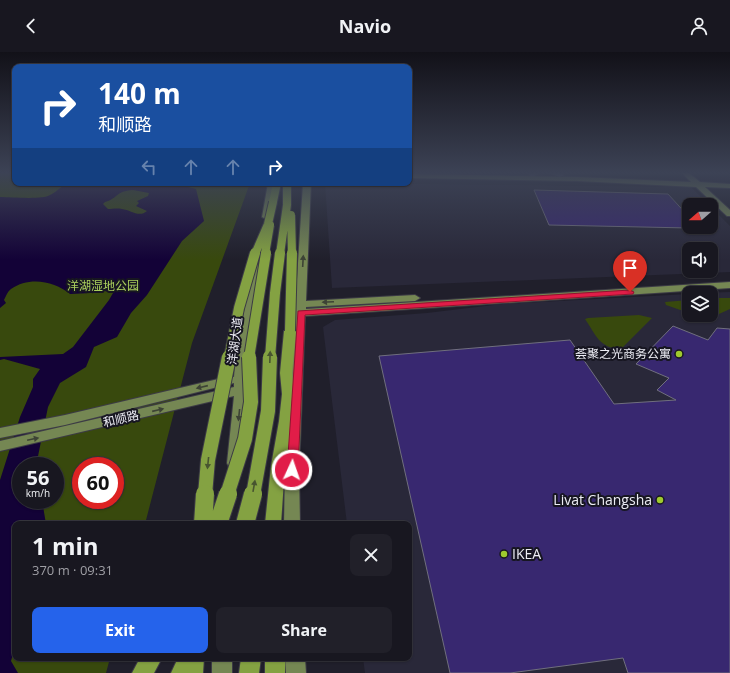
<!DOCTYPE html>
<html lang="en">
<head>
<meta charset="utf-8">
<style>
  :root { --surface:#181720; --page:#212029; --text:#f1f3f6; --muted:#9f9fa5; --line:#36363e; --accent:#2563eb }
  body { margin:0; font-family:"Open Sans","Noto Sans SC",sans-serif; background:var(--page); color:var(--text); height:100vh; display:flex; flex-direction:column; font-size:15px; white-space:nowrap }
  * { box-sizing:border-box; margin:0 }
  p { font-size:13px; color:var(--muted) }
  .icon { flex:none; width:22px; height:22px; fill:none; stroke:currentColor; stroke-width:2; stroke-linecap:round; stroke-linejoin:round }
  .map { position:relative; flex:1; overflow:hidden }
  .side { position:absolute; left:12px; top:469px; width:400px; height:140px; display:flex; flex-direction:column; background:var(--surface); border-radius:8px; box-shadow:0 1px 3px #0004,0 0 0 1px var(--line) }
  .side>* { flex:none }
  .guide { position:absolute; left:12px; top:12px; width:400px; height:122px; border-radius:8px; box-shadow:0 1px 3px #0004,0 0 0 1px var(--line); background:#1a4fa0; color:#fff; overflow:hidden }
  .needle { width:26px; rotate:250deg }
  .tools { position:absolute; left:682px; top:146px; display:grid; gap:8px }
  .tools a { display:grid; place-items:center; width:36px; height:36px; border-radius:8px; background:var(--surface); box-shadow:0 1px 3px #0004,0 0 0 1px var(--line); font-size:20px }
  .speed { position:absolute; left:12px; top:405px; display:flex; gap:8px; font-size:20px; font-weight:700; text-align:center }
  .speed>* { display:grid; place-content:center; width:52px; height:52px; border-radius:50%; background:var(--surface); box-shadow:0 1px 3px #0004,0 0 0 1px var(--line); line-height:1 }
  .speed small { font-size:10px; font-weight:400 }
  .speed .limit { border:6px solid #d22; background:#fff; color:#111 }
  .pin { position:absolute; display:grid; place-items:center; width:34px; height:34px; color:#fff; margin:-41px -17px; border-radius:50% 50% 50% 0; rotate:-45deg; box-shadow:0 0 4px #0007 }
  .pin .icon { rotate:45deg }
  .me { position:absolute; width:44px; margin:-22px; rotate:3deg; stroke-linejoin:round; filter:drop-shadow(0 0 3px #0008) }
  .turn { display:flex; align-items:center; gap:14px; height:84px; padding:0 20px; font-size:18px }
  .turn .icon { width:52px; height:52px; stroke-width:2.5 }
  .turn b { display:block; font-size:28px; line-height:34px }
  .lanes { display:flex; align-items:center; height:38px; padding:0 20px; background:#0003; justify-content:center; gap:20px; direction:ltr }
  .lanes .off { opacity:.35 }
  .round { display:grid; place-items:center; flex:none; width:42px; height:42px; border-radius:8px; background:var(--page) }
  .summary { display:flex; align-items:center; justify-content:space-between; height:68px; padding:0 20px }
  h1 { font-size:24px; font-weight:700; line-height:30px }
  .cta { display:flex; gap:8px; margin-top:auto; padding:8px 20px }
  .cta a { flex:1; height:46px; border-radius:8px; background:var(--accent); color:#fff; font-size:16px; font-weight:700; line-height:46px; text-align:center }
  .cta a+a { background:var(--page); color:var(--text) }
  header { display:flex; justify-content:space-between; align-items:center; height:52px; padding:0 20px; background:var(--surface); font-size:18px; font-weight:700 }
  .map>svg:first-child { display:block }
  .built { fill:#292839; fill-rule:evenodd }
  .green { fill:#38490d; fill-rule:evenodd }
  .water { fill:#130237; fill-rule:evenodd }
  .building { fill:#382870; stroke:#706f7e }
  .lines { fill:none; stroke-linecap:round; stroke-linejoin:round }
  .minor-casing { stroke:#3c3b45; stroke-width:2 }
  .major-casing { stroke:#3c3b45; stroke-width:2 }
  .highway-casing { stroke:#3c3b45; stroke-width:2 }
  .minor { fill:#5f5e6d; fill-rule:evenodd }
  .major { fill:#758753; fill-rule:evenodd }
  .highway { fill:#84a242; fill-rule:evenodd }
  .highway-bridge-far3-casing { stroke:#3c3b45; stroke-width:10; stroke-linecap:butt }
  .highway-bridge-far2-casing { stroke:#3c3b45; stroke-width:12; stroke-linecap:butt }
  .highway-bridge-far1-casing { stroke:#3c3b45; stroke-width:16; stroke-linecap:butt }
  .highway-bridge-casing { stroke:#3c3b45; stroke-width:20; stroke-linecap:butt }
  .highway-bridge-far3 { stroke:#84a242; stroke-width:8 }
  .highway-bridge-far2 { stroke:#84a242; stroke-width:10 }
  .highway-bridge-far1 { stroke:#84a242; stroke-width:14 }
  .highway-bridge { stroke:#84a242; stroke-width:18 }
  .oneway { fill:#3d4335 }
  .oneway2 { fill:#485530 }
  .route { fill:#e11d48; stroke:#92132f }
  .poi-dot { fill:#9fca2e; stroke:#171621; stroke-width:1.5 }
  .labels { text-anchor:middle; stroke-width:4; stroke-linejoin:round; paint-order:stroke }
  .park-label { font-size:12px; fill:#abd05d; stroke:#171621 }
  .street-label { font-size:12px; fill:#ededf5; stroke:#171621 }
  .poi-label { font-size:12px; fill:#ededf5; stroke:#171621; text-anchor:end }
  .near-poi-label { font-size:14px; fill:#ededf5; stroke:#171621; text-anchor:end }
</style>
</head>
<body>
<header><svg class="icon" aria-label="back" viewBox="0 0 24 24"><path d="M15 5l-7 7 7 7"/></svg>Navio<svg class="icon" aria-label="person" viewBox="0 0 24 24"><circle cx="12" cy="8" r="4"/><path d="M4 21q1-7 8-7t8 7"/></svg></header>
<div class="map">
<svg width="730" height="621" viewBox="0 0 730 621">
  <rect width="100%" height="100%" fill="#201f2b"/>
  <path class="built" d="M325,131L691,135L709,153H689V175H711V155L730,174V220L332,236ZM689,197H711V219H689Z
    M730,240V621H365L363,606H409V472H347L323,275L335,268L427,261L502,252L689,242V263H711V241H700Z"/>
  <path class="green" d="M0,121H15V131H250L192,291L145,472H15V606H110L106,621H0ZM21,414H55V448H21ZM81,414H115V448H81Z
    M711,246H730V257L719,262L715,266L696,263H711Z
    M689,248V261L666,253L665,250Z
    M639,263L652,266L621,297C599,296 596,283 585,267L588,266Z"/>
  <path class="water" d="M72,131H172L196,137L204,169L182,189L147,243L131,261L117,285L94,295L86,315L60,331L48,355L36,414H21V448H42L46,472H15V595L11,609L18,621H0V428L20,365L33,335V327L40,317L4,307L0,308V305L63,302L73,295L109,248L113,241L101,238L91,241L70,242C55,229 29,224 11,237C8,239 6,244 4,248L6,251L0,256V145C11,145 42,148 50,143C60,138 59,134 72,131ZM133,138L149,141L148,144L137,149L139,151L136,154L147,159C139,166 131,158 122,157C117,156 112,157 108,157L103,152L105,150C119,146 115,139 133,138Z"/>
  <path class="building" d="M534,138L668,142L689,165V176L549,173Z
    M673,274L708,288L717,276L730,277V621H628L623,606L510,621H450L379,304L570,288L614,352L676,348L657,338L669,326L636,312Z"/>
  <g class="lines">
    <defs>
      <path id="minor" d="M540,121L533,125L529,123L531,121Z
        M550,121H561L564,123L560,125Z"/>
      <path id="major" d="M682,121H689L700,130L730,132V136L705,135L730,158V164H727L696,135L578,129L409,126V122L578,125L691,130Z
        M268,131H276L270,165L266,167L262,165Z
        M303,131H311L306,249L415,243L420,246L415,249L306,255V257L730,230V236L305,264L299,419L300,472H284L285,419Z
        M261,192L265,195L248,300L246,326L247,338L241,411L239,415L234,417L229,415L227,411L234,344L0,399V389L234,335V331L65,373L0,386V376L65,363L231,324L234,325L236,300L257,195Z
        M212,606H232V621H212Z
        M285,606H305L306,621H286Z"/>
      <path id="highway" d="M273,131H281L277,150L273,152L269,150Z
        M283,131H291V153L287,155L283,153Z
        M290,276L296,279L292,321L294,342L293,369L285,414L281,472H265L271,414L279,369L282,342L280,321L284,279Z
        M140,606H162L154,621H132Z
        M178,606H204L203,621H171Z
        M241,606H261L259,621H239Z
        M265,606H285V621H265Z"/>
    </defs>
    <use href="#minor" class="minor-casing"/>
    <use href="#major" class="major-casing"/>
    <use href="#highway" class="highway-casing"/>
    <use href="#minor" class="minor"/>
    <use href="#major" class="major"/>
    <use href="#highway" class="highway"/>
    <defs>
      <path id="highway-bridge-far3" d="M291,163L292,202
        M255,202L268,172L273,150
        M265,202L270,173
        M280,202L287,153"/>
      <path id="highway-bridge-far2" d="M290,279L292,201
        M229,306L239,256L255,201
        M249,306L266,201
        M270,306L275,241L280,201"/>
      <path id="highway-bridge-far1" d="M205,443L208,408L229,305
        M227,443L245,387L251,350L249,305
        M253,443L268,359L270,305"/>
      <path id="highway-bridge" d="M203,472L205,442
        M218,472L228,442
        M245,472L253,442"/>
    </defs>
    <use href="#highway-bridge-far3" class="highway-bridge-far3-casing"/>
    <use href="#highway-bridge-far2" class="highway-bridge-far2-casing"/>
    <use href="#highway-bridge-far1" class="highway-bridge-far1-casing"/>
    <use href="#highway-bridge" class="highway-bridge-casing"/>
    <use href="#highway-bridge-far3" class="highway-bridge-far3"/>
    <use href="#highway-bridge-far2" class="highway-bridge-far2"/>
    <use href="#highway-bridge-far1" class="highway-bridge-far1"/>
    <use href="#highway-bridge" class="highway-bridge"/>
  </g>
  <defs><path id="oneway-solid" d="M-6-.8H1V-3.2L6.5 0L1 3.2V.8H-6Z"/></defs>
  <g class="oneway">
    <use href="#oneway-solid" transform="translate(303 209) rotate(-87)"/>
    <use href="#oneway-solid" transform="translate(328 250) rotate(177)"/>
    <use href="#oneway-solid" transform="translate(202 335) rotate(167)"/>
    <use href="#oneway-solid" transform="translate(158 358) rotate(-13)"/>
    <use href="#oneway-solid" transform="translate(239 363) rotate(96)"/>
    <use href="#oneway-solid" transform="translate(33 387) rotate(-12)"/>
  </g>
  <g class="oneway2">
    <use href="#oneway-solid" transform="translate(270 305) rotate(-88)"/>
    <use href="#oneway-solid" transform="translate(208 411) rotate(96)"/>
    <use href="#oneway-solid" transform="translate(254 434) rotate(-80)"/>
  </g>
  <linearGradient id="sky" x2="0" y2="1"><stop stop-color="#121118"/><stop offset="0.58" stop-color="#3c4255"/><stop offset="1" stop-color="#3c4255" stop-opacity="0"/></linearGradient>
  <rect width="730" height="208" fill="url(#sky)"/>
  <path class="route" d="M630,238L634,240L633,242L305,263L298,418L296,422L292,423L288,422L287,418L298,259Z"/>
  <g class="poi-dot">
    <circle cx="679" cy="302" r="4"/>
    <circle cx="660" cy="448" r="4"/>
    <circle cx="504" cy="502" r="4"/>
  </g>
  <g class="labels">
    <g class="park-label">
      <text x="103" y="238">洋湖湿地公园</text>
    </g>
    <g class="street-label">
      <text transform="translate(235 289) rotate(-83)" y="4">洋湖大道</text>
      <text transform="translate(121 367) rotate(-13)" y="4">和顺路</text>
    </g>
    <g class="poi-label">
      <text x="671" y="306">荟聚之光商务公寓</text>
    </g>
    <g class="near-poi-label">
      <text x="652" y="453">Livat Changsha</text>
      <text x="512" y="507" text-anchor="start">IKEA</text>
    </g>
  </g>
</svg>
<div class="tools">
<a><svg class="needle" viewBox="-14 -14 28 28"><path d="M0-13l5 13h-10z" fill="#e53935"/><path d="M0 13l5-13h-10z" fill="#9f9fa5"/></svg></a>
<a><svg class="icon" aria-label="sound" viewBox="0 0 24 24"><path d="M4 9h4l5-4v14l-5-4H4zM17 9q2 3 0 6"/></svg></a>
<a><svg class="icon" aria-label="layers" viewBox="0 0 24 24"><path d="M12 4l9 5-9 5-9-5zM3 14l9 5 9-5"/></svg></a>
</div>
<div class="speed"><div>56<small>km/h</small></div><div class="limit">60</div></div>
<div class="pin" style="left:630px;top:240px;background:#d93025"><svg class="icon" aria-label="arrive" viewBox="0 0 24 24"><path d="M6 21V4h12l-3 4 3 4H6"/></svg></div>
<svg class="me" style="left:292px;top:418px" viewBox="-20 -20 40 40"><circle r="17" fill="#e11d48" stroke="#fff" stroke-width="3"/><path d="M0-11L8 9 0 5-8 9z" fill="#fff"/></svg>
<div class="guide">
<div class="turn"><svg class="icon" aria-label="right" viewBox="0 0 24 24"><path d="M7 20v-9h11M14 6l5 5-5 5"/></svg><div><b>140 m</b>和顺路</div></div>
<div class="lanes"><svg class="icon off" aria-label="left" viewBox="0 0 24 24"><path d="M17 20v-9H6M10 6l-5 5 5 5"/></svg><svg class="icon off" aria-label="ahead" viewBox="0 0 24 24"><path d="M12 20V5M6 11l6-6 6 6"/></svg><svg class="icon off" aria-label="ahead" viewBox="0 0 24 24"><path d="M12 20V5M6 11l6-6 6 6"/></svg><svg class="icon" aria-label="right" viewBox="0 0 24 24"><path d="M7 20v-9h11M14 6l5 5-5 5"/></svg></div>
</div>
<section class="side">
<div class="summary"><div><h1>1 min</h1><p>370 m · 09:31</p></div><a class="round"><svg class="icon" aria-label="close" viewBox="0 0 24 24"><path d="M6 6l12 12M18 6L6 18"/></svg></a></div>
<div class="cta"><a>Exit</a><a>Share</a></div>
</section>
</div>
</body>
</html>
